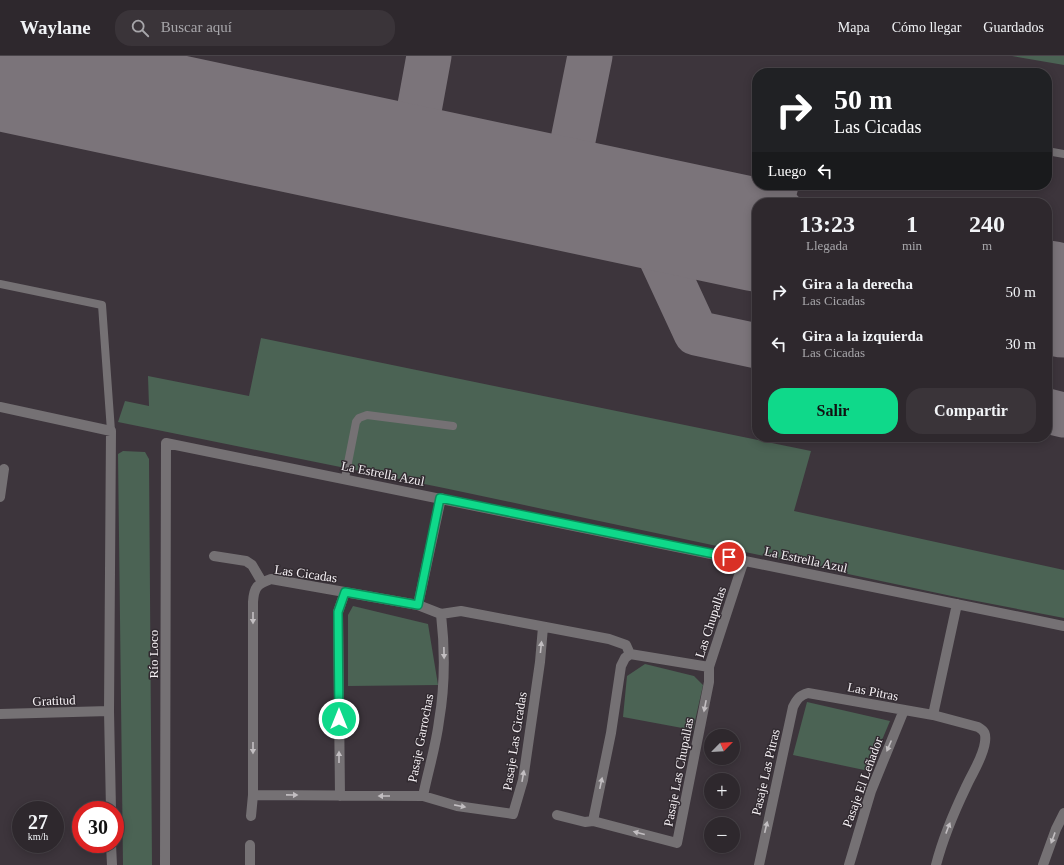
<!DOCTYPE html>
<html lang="es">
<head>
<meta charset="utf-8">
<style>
  :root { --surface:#2e282d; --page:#3a3439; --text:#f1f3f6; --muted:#a7a6aa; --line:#494449; --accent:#0fd98a }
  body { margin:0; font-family:Georgia,serif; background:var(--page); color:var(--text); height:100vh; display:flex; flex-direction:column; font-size:15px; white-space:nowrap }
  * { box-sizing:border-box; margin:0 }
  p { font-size:13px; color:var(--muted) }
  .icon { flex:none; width:22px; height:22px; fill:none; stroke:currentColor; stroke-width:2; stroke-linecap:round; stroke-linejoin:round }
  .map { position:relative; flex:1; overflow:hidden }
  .panel { position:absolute; left:752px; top:142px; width:300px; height:244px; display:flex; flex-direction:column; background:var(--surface); border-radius:16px; box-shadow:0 2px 10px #0003,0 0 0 1px var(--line) }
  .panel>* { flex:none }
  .banner { position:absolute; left:752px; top:12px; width:300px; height:122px; border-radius:16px; box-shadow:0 2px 10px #0003,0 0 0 1px var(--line); background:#202124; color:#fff; overflow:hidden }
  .needle { width:26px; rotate:66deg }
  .fabs { position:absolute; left:704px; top:673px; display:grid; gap:8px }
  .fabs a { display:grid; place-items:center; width:36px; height:36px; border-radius:50%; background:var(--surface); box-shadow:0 2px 10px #0003,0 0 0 1px var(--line); font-size:20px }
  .speed { position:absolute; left:12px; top:745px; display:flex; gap:8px; font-size:20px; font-weight:700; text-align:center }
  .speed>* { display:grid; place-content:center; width:52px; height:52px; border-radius:50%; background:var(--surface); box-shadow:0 2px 10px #0003,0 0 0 1px var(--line); line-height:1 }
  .speed small { font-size:10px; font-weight:400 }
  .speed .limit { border:6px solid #d22; background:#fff; color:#111 }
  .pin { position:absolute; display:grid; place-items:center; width:34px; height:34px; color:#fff; margin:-17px; border:2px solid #fff; border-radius:50%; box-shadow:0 1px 4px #0007 }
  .me { position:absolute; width:44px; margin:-22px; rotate:0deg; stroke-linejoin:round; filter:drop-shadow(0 0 3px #0008) }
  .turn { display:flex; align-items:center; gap:14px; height:84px; padding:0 16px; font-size:18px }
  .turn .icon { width:52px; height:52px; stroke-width:2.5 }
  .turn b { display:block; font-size:28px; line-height:34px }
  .then { display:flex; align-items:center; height:38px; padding:0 16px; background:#0003; gap:8px; font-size:15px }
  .eta { display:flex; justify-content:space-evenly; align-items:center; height:68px; text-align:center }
  .eta b { font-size:24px; font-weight:700; line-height:28px }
  .button { display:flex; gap:8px; margin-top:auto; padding:8px 16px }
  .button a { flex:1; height:46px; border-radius:16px; background:var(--accent); color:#111; font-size:16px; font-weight:700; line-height:46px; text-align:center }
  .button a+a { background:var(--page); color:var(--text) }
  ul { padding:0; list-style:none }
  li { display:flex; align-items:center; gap:12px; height:52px; padding:0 16px }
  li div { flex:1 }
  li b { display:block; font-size:15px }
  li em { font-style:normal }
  header { display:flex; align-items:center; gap:24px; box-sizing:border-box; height:56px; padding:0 20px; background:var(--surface); border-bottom:1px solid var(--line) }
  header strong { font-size:19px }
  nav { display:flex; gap:22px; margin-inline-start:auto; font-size:14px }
  .search { width:280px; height:36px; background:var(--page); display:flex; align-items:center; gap:10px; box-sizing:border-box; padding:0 14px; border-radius:16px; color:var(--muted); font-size:15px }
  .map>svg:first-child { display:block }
  .green { fill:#4b6354 }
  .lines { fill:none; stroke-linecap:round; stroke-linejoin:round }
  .taxiway { stroke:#7b747a; stroke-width:45 }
  .runway { stroke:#7b747a; stroke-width:113 }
  .service { stroke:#757174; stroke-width:8 }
  .minor { stroke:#757174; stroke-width:10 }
  .oneway { fill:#c2bec1 }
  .route-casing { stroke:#0a8d5a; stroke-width:10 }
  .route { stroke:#0fd98a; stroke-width:7 }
  .labels { text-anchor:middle; stroke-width:3; stroke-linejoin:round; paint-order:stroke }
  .street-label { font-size:13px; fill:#f6f1f5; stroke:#322b31 }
</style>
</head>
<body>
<header>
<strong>Waylane</strong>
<div class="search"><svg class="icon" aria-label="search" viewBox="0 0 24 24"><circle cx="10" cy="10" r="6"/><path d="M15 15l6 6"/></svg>Buscar aquí</div>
<nav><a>Mapa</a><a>Cómo llegar</a><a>Guardados</a></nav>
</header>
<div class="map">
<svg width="1064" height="809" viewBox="0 0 1064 809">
  <rect width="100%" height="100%" fill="#3d353c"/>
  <path class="green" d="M1012,0H1064V9Z
    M261,282L811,395L794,455L1064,514V562L961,542L444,432L118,366L125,345L149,350L148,320L249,340Z
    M123,395L145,396L149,403L152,809H123L118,398Z
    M353,550L428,568L438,629L348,630V559Z
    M645,608L694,620L703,629L693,674L623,661L627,620Z
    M807,646L890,665L869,715L793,699Z"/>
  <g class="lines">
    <path class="taxiway" d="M429,0L416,71L422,92L435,111
      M381,99L407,81L416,71
      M536,133L562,113L570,99
      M587,143L580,124L572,113L570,99L590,0
      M771,147L776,129
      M639,154L696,277L757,290
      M1047,355L1064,359"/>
    <path class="runway" d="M0,18L757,179
      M1047,241L1064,245"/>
    <path class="service" d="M1047,95L1064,98
      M0,228L102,249L111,375
      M345,422L356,366L359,362L367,359L453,370"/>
    <path class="minor" d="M0,351L111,375L109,655L111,754
      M0,441L4,413
      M214,500L246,505L252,509L262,526
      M418,549L441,442
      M630,598L709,611
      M0,658L109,655
      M933,659L957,548
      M253,739L423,740L457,750L513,758L523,724L540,606L543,571
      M340,740L338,556L345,536
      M423,740C428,715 436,690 439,665C445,630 445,593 441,558
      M557,759L585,766L593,765L677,787L709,626V611L744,504
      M251,760L253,739V546C254,531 257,528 271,523L418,549L441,558L461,555L609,583L626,589L630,598
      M593,765L611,677L621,610L625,602L630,598
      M111,788L112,809
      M165,809L166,387L1064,570
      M250,809V789
      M759,809L793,651C797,643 800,639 808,637L933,659L978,671C985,675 986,678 985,686C983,702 972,717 966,731C954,756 943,782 936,809
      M849,809L871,735L904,654
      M1043,809L1056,773L1064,757"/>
  </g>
  <defs><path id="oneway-solid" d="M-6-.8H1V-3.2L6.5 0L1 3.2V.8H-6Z"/></defs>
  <g class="oneway">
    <use href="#oneway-solid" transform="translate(253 562) rotate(90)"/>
    <use href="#oneway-solid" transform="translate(541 591) rotate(-84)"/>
    <use href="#oneway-solid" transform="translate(444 597) rotate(89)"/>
    <use href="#oneway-solid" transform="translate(705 650) rotate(101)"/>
    <use href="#oneway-solid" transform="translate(889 690) rotate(113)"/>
    <use href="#oneway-solid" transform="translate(253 692) rotate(90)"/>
    <use href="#oneway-solid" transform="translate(339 701) rotate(-90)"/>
    <use href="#oneway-solid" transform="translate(523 720) rotate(-80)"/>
    <use href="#oneway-solid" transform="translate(601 727) rotate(-78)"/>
    <use href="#oneway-solid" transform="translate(292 739) rotate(1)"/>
    <use href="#oneway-solid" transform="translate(384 740) rotate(180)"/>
    <use href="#oneway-solid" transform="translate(460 750) rotate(11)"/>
    <use href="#oneway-solid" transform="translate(766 771) rotate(-77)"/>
    <use href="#oneway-solid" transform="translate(948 772) rotate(-69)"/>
    <use href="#oneway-solid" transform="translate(639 777) rotate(-165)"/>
    <use href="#oneway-solid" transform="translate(1053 782) rotate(110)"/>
  </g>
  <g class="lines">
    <defs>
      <path id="route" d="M339,663L338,556L345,536L418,549L440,442L729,501"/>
    </defs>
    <use href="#route" class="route-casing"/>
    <use href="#route" class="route"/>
  </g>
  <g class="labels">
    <g class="street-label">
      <text transform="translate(383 417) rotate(11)" y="5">La Estrella Azul</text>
      <text transform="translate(806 503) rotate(12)" y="5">La Estrella Azul</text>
      <text transform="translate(306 517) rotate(8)" y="5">Las Cicadas</text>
      <text transform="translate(710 566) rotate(-72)" y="5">Las Chupallas</text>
      <text transform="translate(153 598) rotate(-90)" y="5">Río Loco</text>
      <text transform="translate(873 635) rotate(11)" y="5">Las Pitras</text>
      <text transform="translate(54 644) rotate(-2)" y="5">Gratitud</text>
      <text transform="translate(420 682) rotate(-79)" y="5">Pasaje Garrochas</text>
      <text transform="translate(514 685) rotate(-81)" y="5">Pasaje Las Cicadas</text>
      <text transform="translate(678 716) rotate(-79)" y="5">Pasaje Las Chupallas</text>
      <text transform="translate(765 716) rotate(-77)" y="5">Pasaje Las Pitras</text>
      <text transform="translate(862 726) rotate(-70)" y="5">Pasaje El Leñador</text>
    </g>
  </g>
</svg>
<div class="fabs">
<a><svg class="needle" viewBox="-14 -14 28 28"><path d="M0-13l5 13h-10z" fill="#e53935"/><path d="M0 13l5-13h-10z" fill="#a7a6aa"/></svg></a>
<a>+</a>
<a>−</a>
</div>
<div class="speed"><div>27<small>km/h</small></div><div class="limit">30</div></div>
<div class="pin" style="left:729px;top:501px;background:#d93025"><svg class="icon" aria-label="arrive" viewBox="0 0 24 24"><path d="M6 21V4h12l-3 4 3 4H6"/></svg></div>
<svg class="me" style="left:339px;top:663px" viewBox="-20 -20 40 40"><circle r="17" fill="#0fd98a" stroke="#fff" stroke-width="3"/><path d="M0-11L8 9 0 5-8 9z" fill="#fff"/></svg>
<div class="banner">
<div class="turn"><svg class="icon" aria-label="right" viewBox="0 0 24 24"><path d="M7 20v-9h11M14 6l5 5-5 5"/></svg><div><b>50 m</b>Las Cicadas</div></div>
<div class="then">Luego<svg class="icon" aria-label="left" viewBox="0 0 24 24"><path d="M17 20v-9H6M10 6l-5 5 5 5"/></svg></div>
</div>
<section class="panel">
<div class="eta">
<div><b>13:23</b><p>Llegada</p></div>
<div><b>1</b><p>min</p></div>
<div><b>240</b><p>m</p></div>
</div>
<ul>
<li><svg class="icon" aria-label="right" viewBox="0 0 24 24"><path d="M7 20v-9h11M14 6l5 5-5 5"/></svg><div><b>Gira a la derecha</b><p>Las Cicadas</p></div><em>50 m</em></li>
<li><svg class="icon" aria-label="left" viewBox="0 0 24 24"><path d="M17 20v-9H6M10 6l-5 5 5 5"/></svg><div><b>Gira a la izquierda</b><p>Las Cicadas</p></div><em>30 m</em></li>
</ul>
<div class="button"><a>Salir</a><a>Compartir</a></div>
</section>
</div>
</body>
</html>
